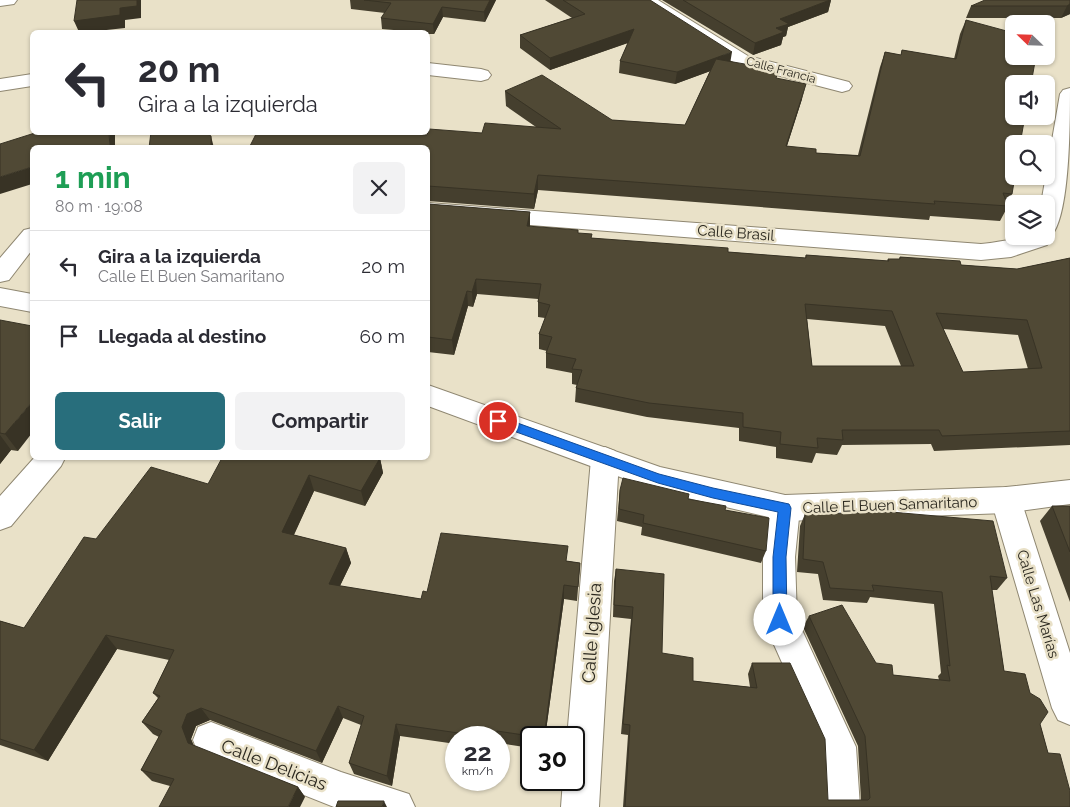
<!DOCTYPE html>
<html lang="es">
<head>
<meta charset="utf-8">
<style>
  :root { --surface:#fff; --page:#f2f2f3; --text:#2b2b33; --muted:#7c7c81; --line:#e1e1e2; --accent:#286e7c }
  body { margin:0; font-family:Raleway,sans-serif; background:var(--page); color:var(--text); height:100vh; display:flex; flex-direction:column; font-size:19px; white-space:nowrap }
  * { box-sizing:border-box; margin:0 }
  p { font-size:16px; color:var(--muted) }
  .icon { flex:none; width:28px; height:28px; fill:none; stroke:currentColor; stroke-width:2; stroke-linecap:round; stroke-linejoin:round }
  .map { position:relative; flex:1; overflow:hidden }
  .details { position:absolute; left:30px; top:145px; width:400px; height:315px; display:flex; flex-direction:column; background:var(--surface); border-radius:8px; box-shadow:0 1px 4px #0004 }
  .details>* { flex:none }
  .top-card { position:absolute; left:30px; top:30px; width:400px; height:105px; border-radius:8px; box-shadow:0 1px 4px #0004; background:#fff; color:var(--text); overflow:hidden }
  .needle { width:32px; rotate:293deg }
  .tools { position:absolute; left:1005px; top:15px; display:grid; gap:10px }
  .tools a { display:grid; place-items:center; width:50px; height:50px; border-radius:8px; background:var(--surface); box-shadow:0 1px 4px #0004; font-size:25px }
  .speed { position:absolute; left:445px; top:726px; display:flex; gap:10px; font-size:25px; font-weight:700; text-align:center }
  .speed>* { display:grid; place-content:center; width:65px; height:65px; border-radius:50%; background:var(--surface); box-shadow:0 1px 4px #0004; line-height:1 }
  .speed small { font-size:12px; font-weight:400 }
  .speed .limit { border:2px solid #111; border-radius:8px; background:#fff; color:#111 }
  .pin { position:absolute; display:grid; place-items:center; width:42px; height:42px; color:#fff; margin:-21px; border:2px solid #fff; border-radius:50%; box-shadow:0 1px 5px #0007 }
  .me { position:absolute; width:55px; margin:-28px; rotate:0deg; stroke-linejoin:round; filter:drop-shadow(0 0 4px #0008) }
  .turn { display:flex; align-items:center; gap:18px; height:105px; padding:0 25px; font-size:22px }
  .turn .icon { width:65px; height:65px; stroke-width:2.5 }
  .turn b { display:block; font-size:35px; line-height:42px }
  .round { display:grid; place-items:center; flex:none; width:52px; height:52px; border-radius:8px; background:var(--page) }
  .summary { display:flex; align-items:center; justify-content:space-between; height:85px; padding:0 25px }
  h1 { font-size:30px; font-weight:700; line-height:38px; color:#1e9e55 }
  .button { display:flex; gap:10px; margin-top:auto; padding:10px 25px }
  .button a { flex:1; height:58px; border-radius:8px; background:var(--accent); color:#fff; font-size:20px; font-weight:700; line-height:58px; text-align:center }
  .button a+a { background:var(--page); color:var(--text) }
  ul { padding:0; list-style:none }
  li { display:flex; align-items:center; gap:15px; height:70px; padding:0 25px; border-top:1px solid var(--line) }
  li div { flex:1 }
  li b { display:block; font-size:19px }
  li em { font-style:normal }
  .map>svg:first-child { display:block }
  .lines { fill:none; stroke-linecap:round; stroke-linejoin:round }
  .street-casing { stroke:#8f8771; stroke-width:2 }
  .secondary-casing { stroke:#8f8771; stroke-width:2 }
  .street { fill:#fff; fill-rule:evenodd }
  .secondary { fill:#fff; fill-rule:evenodd }
  .wall { fill:#453f2e; fill-rule:evenodd }
  .shaded-wall { fill:#383325 }
  .building { fill:#504935; stroke:#383325; fill-rule:evenodd }
  .route { fill:#1a73e8; stroke:#114b97 }
  .labels { text-anchor:middle; stroke-width:5; stroke-linejoin:round; paint-order:stroke }
  .far-street-label { font-size:12px; fill:#2b281f; stroke:#e9e1c8 }
  .street-label { font-size:15px; fill:#2b281f; stroke:#e9e1c8 }
  .near-street-label { font-size:18px; fill:#2b281f; stroke:#e9e1c8 }
</style>
</head>
<body>
<div class="map">
<svg width="1070" height="807" viewBox="0 0 1070 807">
  <rect width="100%" height="100%" fill="#e9e1c8"/>
  <g class="lines">
    <defs>
      <path id="street" d="M0,0H17L14,4L0,6Z
        M637,0H658L748,56L849,82L852,86L849,90L842,92L734,64L640,4Z
        M428,63L481,69L488,71L491,75L488,79L481,81L428,75Z
        M32,74V86L0,91V79Z
        M1070,88C1070,122 1070,206 1054,232L1051,233L1053,236L1047,245L1011,257L981,260L428,217V203L981,244C1003,242 1024,236 1046,236V204H1041L1060,94L1063,90Z
        M32,228V250L9,280L0,282V258L24,230Z
        M605,447L615,451L619,459L599,807H561L563,780H574V738H567L591,459L595,451Z
        M34,458H65L61,466L11,526L0,530V496Z
        M1006,487L1017,491L1021,500L1070,653V725L1058,720L1052,708L991,500L995,491Z
        M785,495L796,499L800,508L795,557L797,619L856,747L860,807H822L820,748L763,620V557L770,508L774,499Z
        M211,722L341,772L409,794L415,807H334L198,753L193,740L198,727Z"/>
      <path id="secondary" d="M0,288L32,294V312L0,306Z
        M428,385L660,467L785,495L1006,487L1070,480V504L1006,513L785,521L658,491L428,406Z"/>
    </defs>
    <use href="#street" class="street-casing"/>
    <use href="#secondary" class="secondary-casing"/>
    <use href="#street" class="street"/>
    <use href="#secondary" class="secondary"/>
  </g>
  <path class="wall" d="M350,0H496L485,22L443,17L434,34H428V32H417L382,29L381,18L385,13L351,9Z
    M545,0H650L731,61L777,79L802,99L787,146L816,153L858,155L880,67L885,52L901,55L902,50L954,59L960,34L966,20L1012,194L1007,203L1008,206L1000,221L930,216L929,220L538,190L534,209L428,201V202V148L257,132H381V133L427,135L482,133L536,127L506,106L505,91L612,120L685,125L710,71L675,84L619,73L620,61L628,43L550,70L520,48V35L572,18Z
    M662,0H831L828,12L788,27L786,36L783,37L781,45L753,55Z
    M1070,0V14L1061,18H966L971,6Z
    M428,204L530,212V227L578,233L592,238L728,252L805,258L806,255L887,261L888,259H899L900,257L961,265L1017,269L1070,258V445L934,451L931,444L842,445L837,455L816,453L812,463L776,458V447L739,441V428L647,417L575,402L576,388L577,385L572,384V373L546,368V353L547,351L539,349V334L545,318L538,317V299L477,294L473,307L468,306L454,355L428,352ZM807,319L885,326L901,366H812ZM943,329L1018,335L1028,369L963,372Z
    M0,320L18,451L11,450L0,464Z
    M380,458L383,473L365,506L314,491L294,535L346,548L351,563L340,586L421,599L427,592L567,561L580,563L577,601L564,599L545,738H531V748L499,743V738H456V744L400,736L392,786L354,774L349,763L361,725L343,718L322,763L210,720L196,726L191,739L194,746L298,787L305,797L170,786L152,781L141,770L159,737L153,734L142,722L158,698L153,693L169,660L117,649L48,761L0,745V621L24,628L96,539L208,484Z
    M620,490L688,499L725,510L766,551L761,563L641,535L642,527L617,521Z
    M1052,506H1070V602L1040,521Z
    M805,514L1007,578L997,590H992L1004,671L1030,693L1040,724L1048,753L1070,807H623L628,735L621,734L631,619L613,617L614,581L616,569L662,653L693,681L750,687L748,674L752,663L828,800H861L858,746L803,627L809,616L893,675L939,680L938,676L941,673L934,604L870,597L867,603L823,600L818,574L797,572L800,526Z"/>
  <path class="shaded-wall" d="M137,0H141V18L125,20V28L88,32H79L74,21L120,8Z
    M490,0H496L485,22L484,12Z
    M831,0L828,12L788,27L786,36L783,37L781,45L753,55L755,43L776,28L780,19Z
    M1070,4V14L1061,18L1067,6Z
    M442,7L443,17L434,34L433,24Z
    M634,29L633,41L550,70V58Z
    M732,52L730,64L675,84L677,72Z
    M806,84L802,99L782,161L786,146Z
    M109,132H115V148H110Z
    M211,136L214,148H211Z
    M32,167V184L0,194V177Z
    M538,175V190L534,209V194Z
    M530,212V227L527,226Z
    M476,279L477,294L473,307L472,292Z
    M467,291L468,306L454,355L452,340Z
    M32,402V433L18,451L5,434Z
    M0,435L11,450L0,464Z
    M380,458L383,473L365,506L361,491Z
    M309,475L314,491L288,547L282,532Z
    M346,548L351,563L334,598L329,584Z
    M564,585V599L545,738H544Z
    M106,635L117,649L48,761L34,750Z
    M338,706L343,718L322,763L316,751Z
    M201,708L210,720L196,726L191,739L197,755L188,743L182,727L187,714Z
    M396,724L400,736L392,786L387,776Z
    M298,787L305,797L300,807H288Z
    M384,801L387,807H382Z"/>
  <path class="building" d="M77,0H137V6L120,8V15L74,21Z
    M364,0H490L484,12L442,7L433,24L381,18L391,3Z
    M563,0H650L732,52L677,72L620,61L634,29L550,58L520,35L585,14Z
    M683,0H830L780,19L789,24L776,28L784,32L755,43Z
    M985,0H1070V4L1067,6H971Z
    M966,20L1014,33V56H1036L1031,84H1014V116H1025L1020,144H1014V176H1015L1012,194L1003,193L1008,206L934,201L935,204L538,175L534,194L428,186V172L429,167H428V148H249L257,132H377L427,135L429,129L482,133L485,123L561,129L505,91L542,75L612,120L685,125L716,59L779,70L776,78L806,84L786,146L816,149V153L860,156L885,52L901,55L902,50L956,59Z
    M38,132H109L110,148H32V167L0,177V144Z
    M151,132H204L211,136V148H149Z
    M428,204L530,212L527,226L578,230V233L592,234L591,238L728,248V252L806,258V255L889,261L888,259H900V257L960,261L961,265L1017,269L1070,258V431L942,436L939,430H842L843,440L817,438L818,448L780,444L781,432L743,427V413L649,403L576,388L582,370L572,369L576,359L546,353L552,337L539,334L550,305L538,302L541,284L476,279L472,292L467,291L452,340L428,337ZM805,304L892,311L914,366H812ZM936,313L1027,320L1042,368L963,372Z
    M0,320L32,326V402L5,434L0,433Z
    M222,458H380L361,491L309,475L282,532L346,548L329,584L421,599L423,591L427,592L441,533L568,546L566,561L580,563L578,587L564,585L544,738L497,731L496,738H493L396,724L387,776L349,763L364,716L338,706L316,751L201,708L187,714L182,727L188,743L298,787L288,807H159L174,779L141,770L162,731L142,722L160,696L153,693L174,650L106,635L34,750L0,739V621L24,628L84,537L96,539L151,467L208,484Z
    M623,478L689,494L688,499L726,506L725,510L769,518L766,551L643,523L644,515L619,509L620,490Z
    M1052,506H1070V552Z
    M891,512L993,521L1007,578L990,576L1004,671L1025,674L1030,693L1040,699L1048,712L1040,724L1048,753L1060,754L1070,791V807H625L630,725L623,724L633,607L614,605L616,569L664,574L662,653L693,658V681L757,688L752,663H790L825,739L828,800H868L870,798L865,736L809,616L842,605L876,663L892,665L893,675L950,681L947,665L950,666L942,592L872,585L874,591L830,588L823,562L803,559L805,514Z
    M338,801H384L382,807H336Z"/>
  <path class="route" d="M498,416L659,474L713,488L789,504L791,508L786,557L787,620L785,624L780,626L775,624L773,620V557L778,512L713,498L658,483L494,424L493,421L494,417Z"/>
  <g class="labels">
    <g class="far-street-label">
      <text transform="translate(781 70) rotate(15)" y="4">Calle Francia</text>
    </g>
    <g class="street-label">
      <text transform="translate(736 233) rotate(4)" y="5">Calle Brasil</text>
      <text transform="translate(890 505) rotate(-2)" y="5">Calle El Buen Samaritano</text>
      <text transform="translate(1038 604) rotate(73)" y="5">Calle Las Marías</text>
    </g>
    <g class="near-street-label">
      <text transform="translate(592 633) rotate(-86)" y="6">Calle Iglesia</text>
      <text transform="translate(274 765) rotate(21)" y="6">Calle Delicias</text>
    </g>
  </g>
</svg>
<div class="tools">
<a><svg class="needle" viewBox="-14 -14 28 28"><path d="M0-13l5 13h-10z" fill="#e53935"/><path d="M0 13l5-13h-10z" fill="#7c7c81"/></svg></a>
<a><svg class="icon" aria-label="sound" viewBox="0 0 24 24"><path d="M4 9h4l5-4v14l-5-4H4zM17 9q2 3 0 6"/></svg></a>
<a><svg class="icon" aria-label="search" viewBox="0 0 24 24"><circle cx="10" cy="10" r="6"/><path d="M15 15l6 6"/></svg></a>
<a><svg class="icon" aria-label="layers" viewBox="0 0 24 24"><path d="M12 4l9 5-9 5-9-5zM3 14l9 5 9-5"/></svg></a>
</div>
<div class="speed"><div>22<small>km/h</small></div><div class="limit">30</div></div>
<div class="pin" style="left:498px;top:421px;background:#d93025"><svg class="icon" aria-label="arrive" viewBox="0 0 24 24"><path d="M6 21V4h12l-3 4 3 4H6"/></svg></div>
<svg class="me" style="left:780px;top:620px" viewBox="-20 -20 40 40"><circle r="19" fill="#fff"/><path d="M0-13L10 11 0 6-10 11z" fill="#1a73e8"/></svg>
<div class="top-card">
<div class="turn"><svg class="icon" aria-label="left" viewBox="0 0 24 24"><path d="M17 20v-9H6M10 6l-5 5 5 5"/></svg><div><b>20 m</b>Gira a la izquierda</div></div>
</div>
<section class="details">
<div class="summary"><div><h1>1 min</h1><p>80 m · 19:08</p></div><a class="round"><svg class="icon" aria-label="close" viewBox="0 0 24 24"><path d="M6 6l12 12M18 6L6 18"/></svg></a></div>
<ul>
<li><svg class="icon" aria-label="left" viewBox="0 0 24 24"><path d="M17 20v-9H6M10 6l-5 5 5 5"/></svg><div><b>Gira a la izquierda</b><p>Calle El Buen Samaritano</p></div><em>20 m</em></li>
<li><svg class="icon" aria-label="arrive" viewBox="0 0 24 24"><path d="M6 21V4h12l-3 4 3 4H6"/></svg><div><b>Llegada al destino</b></div><em>60 m</em></li>
</ul>
<div class="button"><a>Salir</a><a>Compartir</a></div>
</section>
</div>
</body>
</html>
